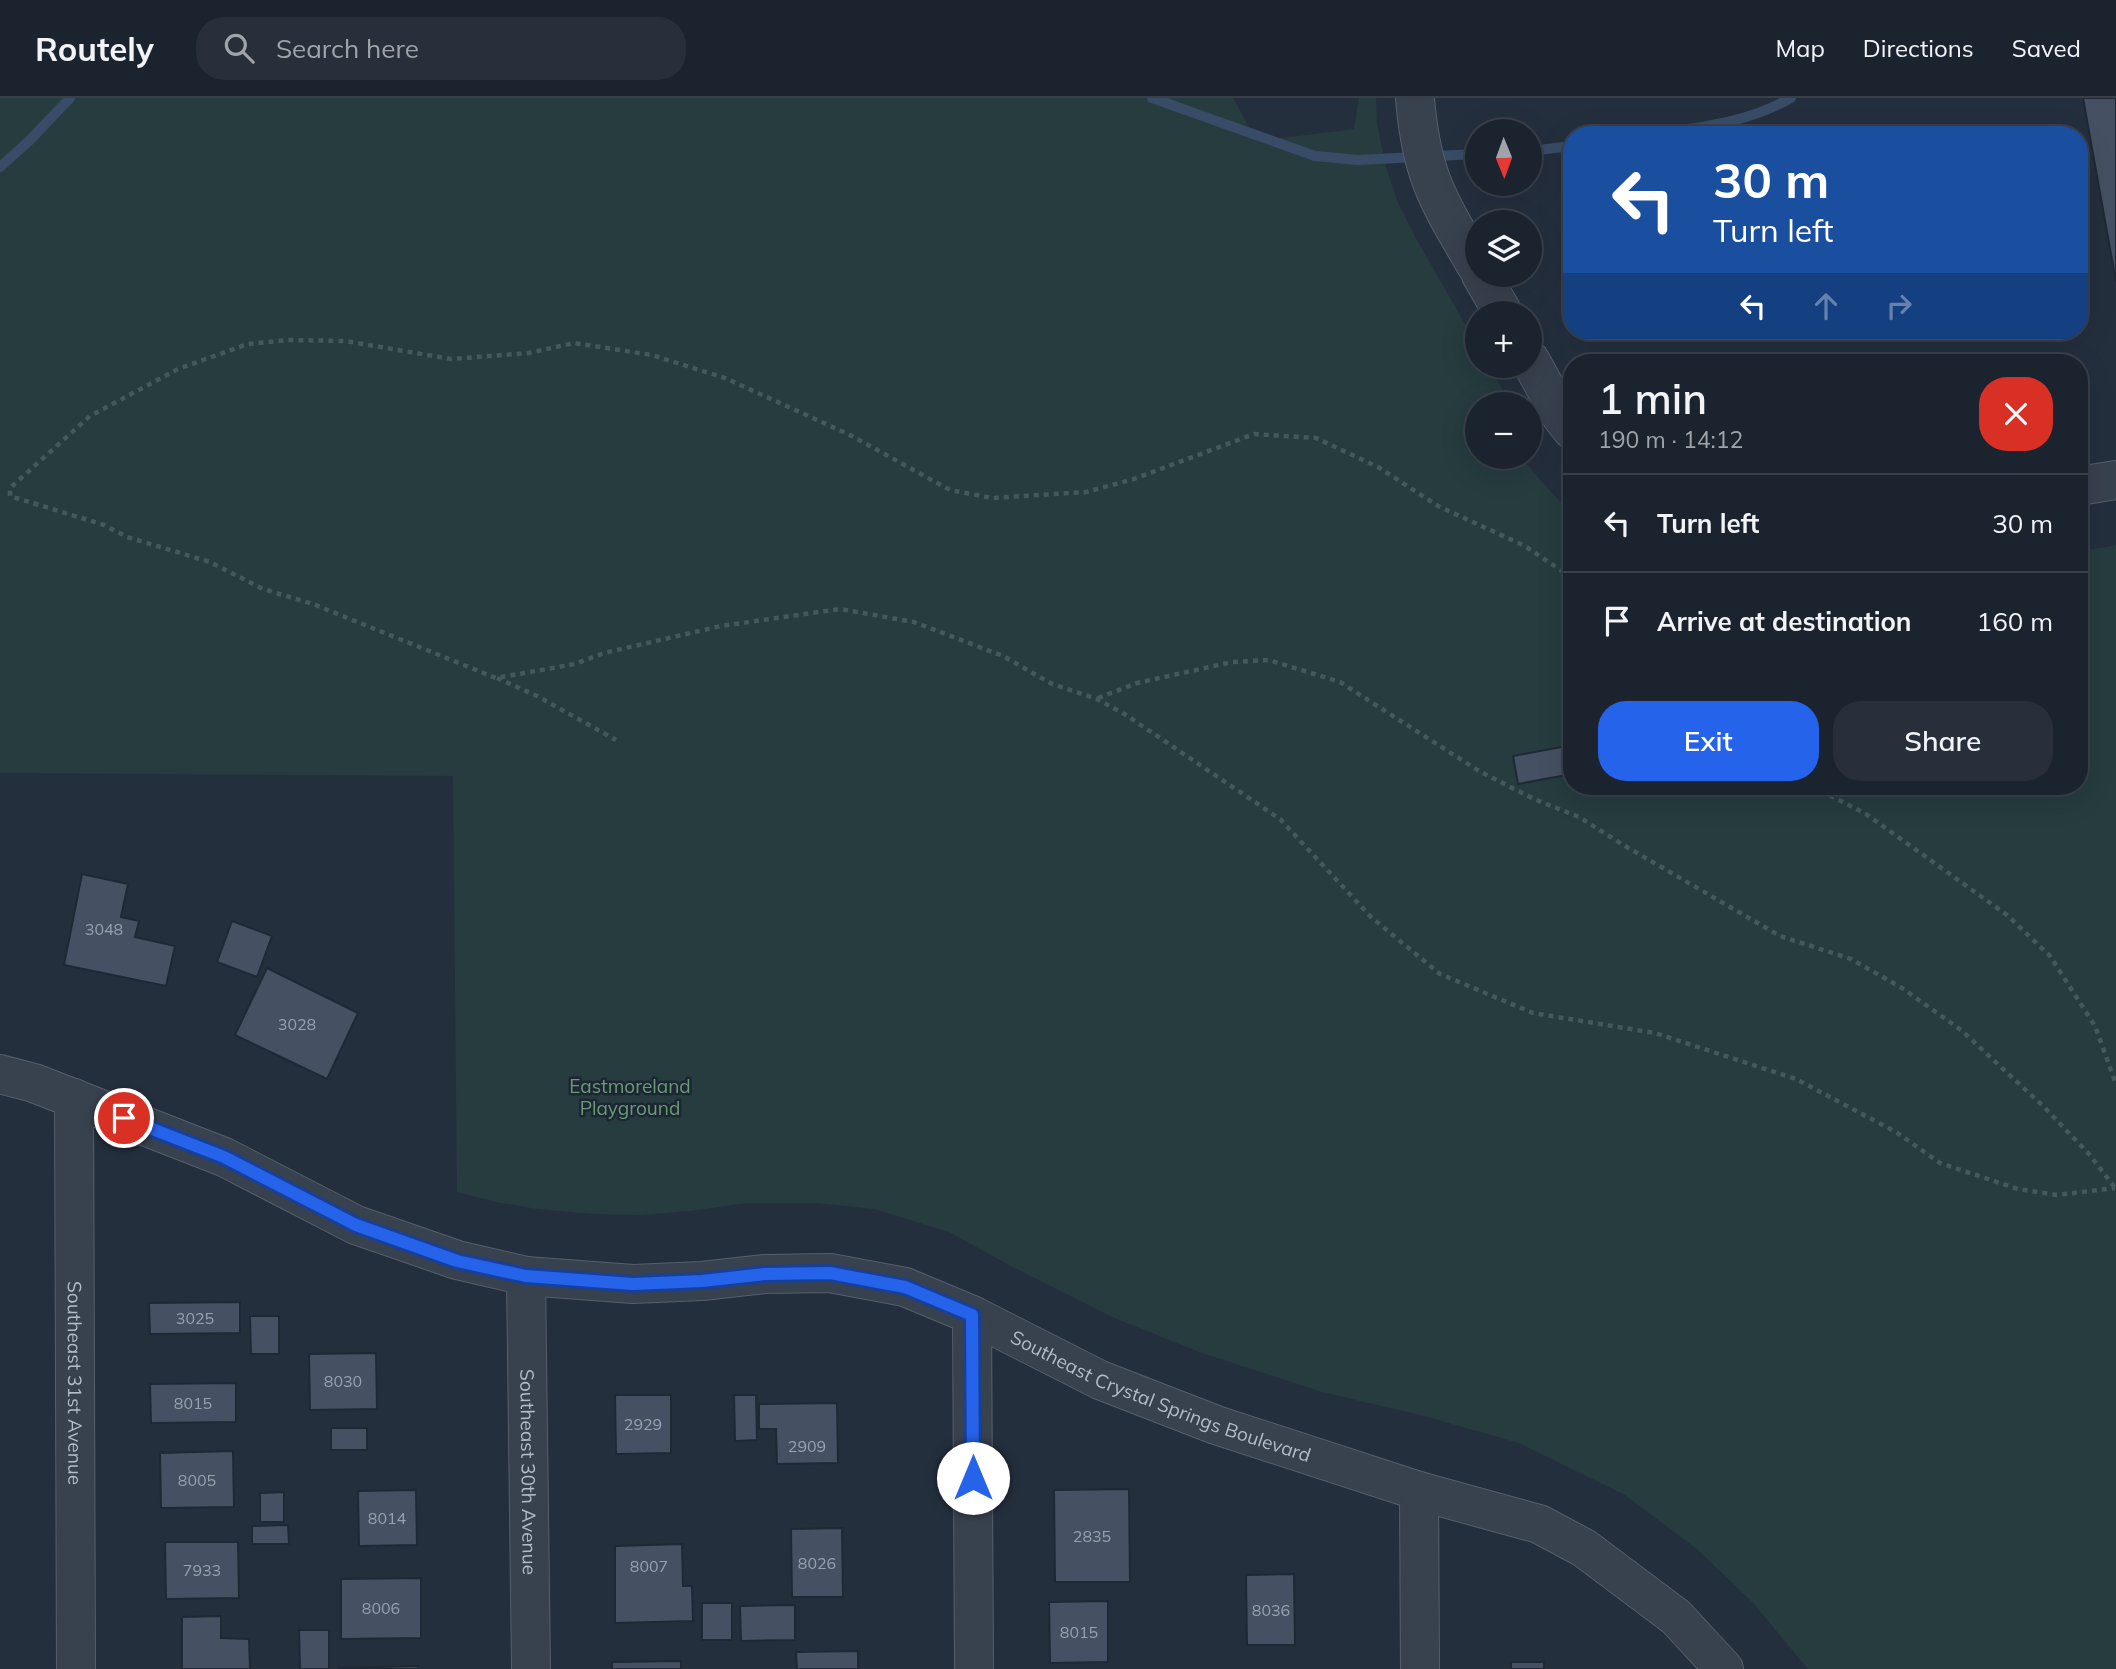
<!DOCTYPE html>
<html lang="en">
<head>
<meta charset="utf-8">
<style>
  :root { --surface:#1b232e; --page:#282f3a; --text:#f1f3f6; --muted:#a0a4aa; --line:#39404a; --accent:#2563eb }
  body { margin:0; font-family:Mulish,sans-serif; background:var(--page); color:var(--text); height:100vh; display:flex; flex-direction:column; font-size:26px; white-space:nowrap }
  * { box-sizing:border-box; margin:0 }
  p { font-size:23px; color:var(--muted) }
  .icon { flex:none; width:38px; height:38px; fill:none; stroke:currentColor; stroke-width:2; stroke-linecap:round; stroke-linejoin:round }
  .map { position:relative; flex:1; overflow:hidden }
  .sheet { position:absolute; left:1563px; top:256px; width:525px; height:441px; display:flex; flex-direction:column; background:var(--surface); border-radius:28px; box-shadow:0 7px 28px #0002,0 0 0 2px var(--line) }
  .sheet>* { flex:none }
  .hud { position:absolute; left:1563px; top:28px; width:525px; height:214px; border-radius:28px; box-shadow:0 7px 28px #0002,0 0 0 2px var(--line); background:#1a4fa0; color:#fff; overflow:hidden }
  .needle { width:46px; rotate:179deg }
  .tools { position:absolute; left:1465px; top:21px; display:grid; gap:14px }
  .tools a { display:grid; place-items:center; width:77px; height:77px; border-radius:50%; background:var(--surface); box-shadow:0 7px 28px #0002,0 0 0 2px var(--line); font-size:35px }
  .pin { position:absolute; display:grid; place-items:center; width:60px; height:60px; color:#fff; margin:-30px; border:4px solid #fff; border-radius:50%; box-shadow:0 2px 7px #0007 }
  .me { position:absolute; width:77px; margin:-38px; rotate:0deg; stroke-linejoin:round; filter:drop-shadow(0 0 5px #0008) }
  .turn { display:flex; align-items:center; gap:24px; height:147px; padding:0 35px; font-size:32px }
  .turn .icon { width:91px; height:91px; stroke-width:2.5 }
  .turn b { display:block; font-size:49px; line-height:60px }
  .lanes { display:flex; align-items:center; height:66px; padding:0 35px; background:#0003; justify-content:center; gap:35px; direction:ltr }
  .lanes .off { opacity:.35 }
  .round { display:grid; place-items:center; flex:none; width:74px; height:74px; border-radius:28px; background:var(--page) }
  .head { display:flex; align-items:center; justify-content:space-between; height:119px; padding:0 35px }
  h1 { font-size:42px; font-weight:600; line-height:52px }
  .button { display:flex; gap:14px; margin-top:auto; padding:14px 35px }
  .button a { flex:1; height:80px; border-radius:28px; background:var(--accent); color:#fff; font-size:28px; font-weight:600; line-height:80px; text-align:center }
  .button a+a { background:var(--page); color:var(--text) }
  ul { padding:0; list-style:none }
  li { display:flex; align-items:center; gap:21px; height:98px; padding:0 35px; border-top:2px solid var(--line) }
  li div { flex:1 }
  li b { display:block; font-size:26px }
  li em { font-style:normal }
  header { display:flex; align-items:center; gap:42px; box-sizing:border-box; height:98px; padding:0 35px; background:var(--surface); border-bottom:2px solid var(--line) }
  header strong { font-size:33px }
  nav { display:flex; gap:38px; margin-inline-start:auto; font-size:24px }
  .search { width:490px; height:63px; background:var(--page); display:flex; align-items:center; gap:18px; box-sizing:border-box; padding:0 24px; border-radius:28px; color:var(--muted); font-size:26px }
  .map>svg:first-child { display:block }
  .green { fill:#263c3f }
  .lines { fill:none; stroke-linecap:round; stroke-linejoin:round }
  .stream { stroke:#394c67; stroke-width:10 }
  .building { fill:#455162; stroke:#1f2835; stroke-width:2 }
  .minor-casing { stroke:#565f6c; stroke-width:40 }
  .path { stroke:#44595c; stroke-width:4.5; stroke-dasharray:5 5; stroke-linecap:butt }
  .minor { stroke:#38414e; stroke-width:38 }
  .route-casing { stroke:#184099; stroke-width:18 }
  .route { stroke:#2563eb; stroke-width:12 }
  .labels { text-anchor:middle; stroke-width:5; stroke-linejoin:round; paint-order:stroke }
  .number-label { font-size:16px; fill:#98a1af }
  .park-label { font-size:19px; fill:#6b9a76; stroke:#1d2633 }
  .street-label { font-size:19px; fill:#b4bcc9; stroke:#1d2633 }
</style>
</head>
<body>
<header>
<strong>Routely</strong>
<div class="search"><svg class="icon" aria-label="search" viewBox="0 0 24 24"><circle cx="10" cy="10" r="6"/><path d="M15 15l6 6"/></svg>Search here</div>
<nav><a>Map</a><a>Directions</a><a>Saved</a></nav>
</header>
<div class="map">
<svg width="2116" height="1571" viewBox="0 0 2116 1571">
  <rect width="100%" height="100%" fill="#242f3e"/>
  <path class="green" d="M0,0H1233L1257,43L1354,31L1359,0H1376L1377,26L1385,66L1398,105L1417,142L1477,247V268H1489L1511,306H1477V359H1521L1541,383L1571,415L1572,688H2079V437L2083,453L2116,447V1571H1808L1754,1506L1697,1451L1625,1397L1519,1345L1424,1318L1322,1294L1199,1254L1112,1219L1009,1167L949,1134L874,1111L816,1105H748L690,1113L642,1117L594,1116L537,1111L496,1104L457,1094L453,678L0,675Z"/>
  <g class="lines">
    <path class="stream" d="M1152,0L1315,58L1358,62L1477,56
      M1651,37C1701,29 1747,25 1791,0
      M1530,53L1572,48
      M0,69L30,42L70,0"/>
  </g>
  <path class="building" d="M2083,0H2116V184Z
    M1572,647V676L1518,686L1513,658Z
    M82,776L128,786L121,819L139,823L135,839L175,848L166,888L64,867Z
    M232,823L272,838L257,879L217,864Z
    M267,870L358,915L327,981L235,937Z
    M240,1204V1235L150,1236L149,1205Z
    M250,1218H279V1256H251Z
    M376,1255L377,1311L310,1312L309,1256Z
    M236,1285V1324L151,1325L150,1286Z
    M615,1297H671V1355L616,1356Z
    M734,1297H756L757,1342L735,1343Z
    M837,1305L838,1365L777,1366L776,1331H759V1306Z
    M331,1330H367V1352H331Z
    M233,1353L234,1409L161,1410L160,1355Z
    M1129,1391L1130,1484H1055L1054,1392Z
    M416,1392L417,1447L359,1448L358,1393Z
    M284,1394V1424H260V1395Z
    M288,1427L289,1446H252V1428Z
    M842,1430L843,1499H792L791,1431Z
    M165,1444H238L239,1500L166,1501Z
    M682,1446L683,1488H692L693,1523L615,1525V1448Z
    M1294,1476L1295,1547H1247L1246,1477Z
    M421,1480V1540L341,1541V1481Z
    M1108,1503V1564L1050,1565L1049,1504Z
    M702,1505H732V1542H702Z
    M795,1507V1542L741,1543L740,1508Z
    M221,1518V1540L249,1541L250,1571H182V1519Z
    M299,1532H329V1571H300Z
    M858,1553V1571H797L796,1554Z
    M681,1563V1571H612V1564Z
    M1511,1564H1544V1571H1511Z
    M418,1568V1571H339V1570Z"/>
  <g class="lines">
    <defs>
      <g id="minor">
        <path d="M1415,0C1417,25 1421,52 1429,76C1440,109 1460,139 1477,169"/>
        <path d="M1481,177L1503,215"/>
        <path d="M1530,262L1561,318L1572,332"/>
        <path d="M2079,388L2116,382"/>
        <path id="s1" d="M0,976L34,985L224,1059L356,1127L457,1162L526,1178L633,1186L702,1183L765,1176L830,1175L905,1189L972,1217L1100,1282L1216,1327L1419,1393L1539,1426L1584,1450L1676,1519L1724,1571"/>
        <path id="s2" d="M74,1000L76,1571"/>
        <path id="s3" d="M526,1178L531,1571"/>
        <path d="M972,1217L974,1571"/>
        <path d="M1419,1393L1420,1571"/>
      </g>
    </defs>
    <use href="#minor" class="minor-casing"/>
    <path class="path" d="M1572,480L1525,448L1438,408L1378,369L1316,340L1254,336L1134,381L1086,394L992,400L950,392L850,337L725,280L652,257L574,245L529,255L451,261L345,243L288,242L248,246L178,271L90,318L10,390V398L104,427L127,439L210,464L263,491L313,506L496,580L575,566L604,555L721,528L840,511L914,524L1003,558L1052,586L1097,601L1126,617L1280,721L1371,819L1440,876L1533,915L1655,935L1796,981L1896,1034L1940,1065L2018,1091L2057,1097L2115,1090
      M497,580L537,598L616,642
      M1098,600L1137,585L1232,564L1269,562L1340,584L1479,673L1534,701L1579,719L1625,748L1780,838L1851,861L1902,890L1961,932L2043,1008L2089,1056L2116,1091
      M1812,688L1866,716L2007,817L2050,858L2095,928L2116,986"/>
    <use href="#minor" class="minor"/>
  </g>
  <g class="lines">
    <defs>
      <path id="route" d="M124,1020L224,1059L356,1127L457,1163L526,1178L633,1186L702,1183L765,1176L830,1175L905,1189L972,1217L973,1380"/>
    </defs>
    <use href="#route" class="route-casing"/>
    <use href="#route" class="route"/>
  </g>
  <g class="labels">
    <g class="number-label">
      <text x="104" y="837">3048</text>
      <text x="297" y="932">3028</text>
      <text x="195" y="1226">3025</text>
      <text x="343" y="1289">8030</text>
      <text x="193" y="1311">8015</text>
      <text x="643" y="1332">2929</text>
      <text x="807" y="1354">2909</text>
      <text x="197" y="1388">8005</text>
      <text x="387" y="1426">8014</text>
      <text x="1092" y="1444">2835</text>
      <text x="817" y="1471">8026</text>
      <text x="649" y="1474">8007</text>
      <text x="202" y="1478">7933</text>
      <text x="381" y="1516">8006</text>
      <text x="1271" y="1518">8036</text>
      <text x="1079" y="1540">8015</text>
    </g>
    <g class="park-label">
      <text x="630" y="995">Eastmoreland<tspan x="630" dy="22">Playground</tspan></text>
    </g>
    <g class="street-label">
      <text dy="7" stroke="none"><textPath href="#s2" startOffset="285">Southeast 31st Avenue</textPath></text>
      <text dy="7" stroke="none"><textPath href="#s1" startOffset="1225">Southeast Crystal Springs Boulevard</textPath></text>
      <text dy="7" stroke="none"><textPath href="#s3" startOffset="196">Southeast 30th Avenue</textPath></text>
    </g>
  </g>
</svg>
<div class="tools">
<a><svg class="needle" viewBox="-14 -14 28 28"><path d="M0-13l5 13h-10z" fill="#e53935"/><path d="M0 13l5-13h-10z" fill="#a0a4aa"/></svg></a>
<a><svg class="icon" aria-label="layers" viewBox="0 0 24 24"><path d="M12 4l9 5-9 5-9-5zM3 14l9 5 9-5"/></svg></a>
<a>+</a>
<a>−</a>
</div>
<div class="pin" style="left:124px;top:1020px;background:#d93025"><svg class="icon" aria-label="arrive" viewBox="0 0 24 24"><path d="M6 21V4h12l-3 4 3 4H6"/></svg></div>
<svg class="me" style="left:973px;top:1380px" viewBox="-20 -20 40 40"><circle r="19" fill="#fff"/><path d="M0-13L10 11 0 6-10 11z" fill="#2563eb"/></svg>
<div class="hud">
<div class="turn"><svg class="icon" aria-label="left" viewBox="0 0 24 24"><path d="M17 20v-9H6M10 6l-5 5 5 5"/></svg><div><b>30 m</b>Turn left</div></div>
<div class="lanes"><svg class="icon" aria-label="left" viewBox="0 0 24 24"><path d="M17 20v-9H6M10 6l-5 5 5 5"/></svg><svg class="icon off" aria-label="ahead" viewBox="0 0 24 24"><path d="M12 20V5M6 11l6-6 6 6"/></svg><svg class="icon off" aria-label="right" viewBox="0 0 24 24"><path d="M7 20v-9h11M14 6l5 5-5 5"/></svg></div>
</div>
<section class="sheet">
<div class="head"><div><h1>1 min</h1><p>190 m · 14:12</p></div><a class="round" style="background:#d93025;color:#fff"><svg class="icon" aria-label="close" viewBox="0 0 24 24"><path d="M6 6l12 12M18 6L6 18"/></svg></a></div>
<ul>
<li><svg class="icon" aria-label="left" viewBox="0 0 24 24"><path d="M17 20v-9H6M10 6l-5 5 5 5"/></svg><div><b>Turn left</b></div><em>30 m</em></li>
<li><svg class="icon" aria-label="arrive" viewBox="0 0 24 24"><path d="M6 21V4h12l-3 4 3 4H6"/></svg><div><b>Arrive at destination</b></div><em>160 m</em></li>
</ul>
<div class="button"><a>Exit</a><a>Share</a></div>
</section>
</div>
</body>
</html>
